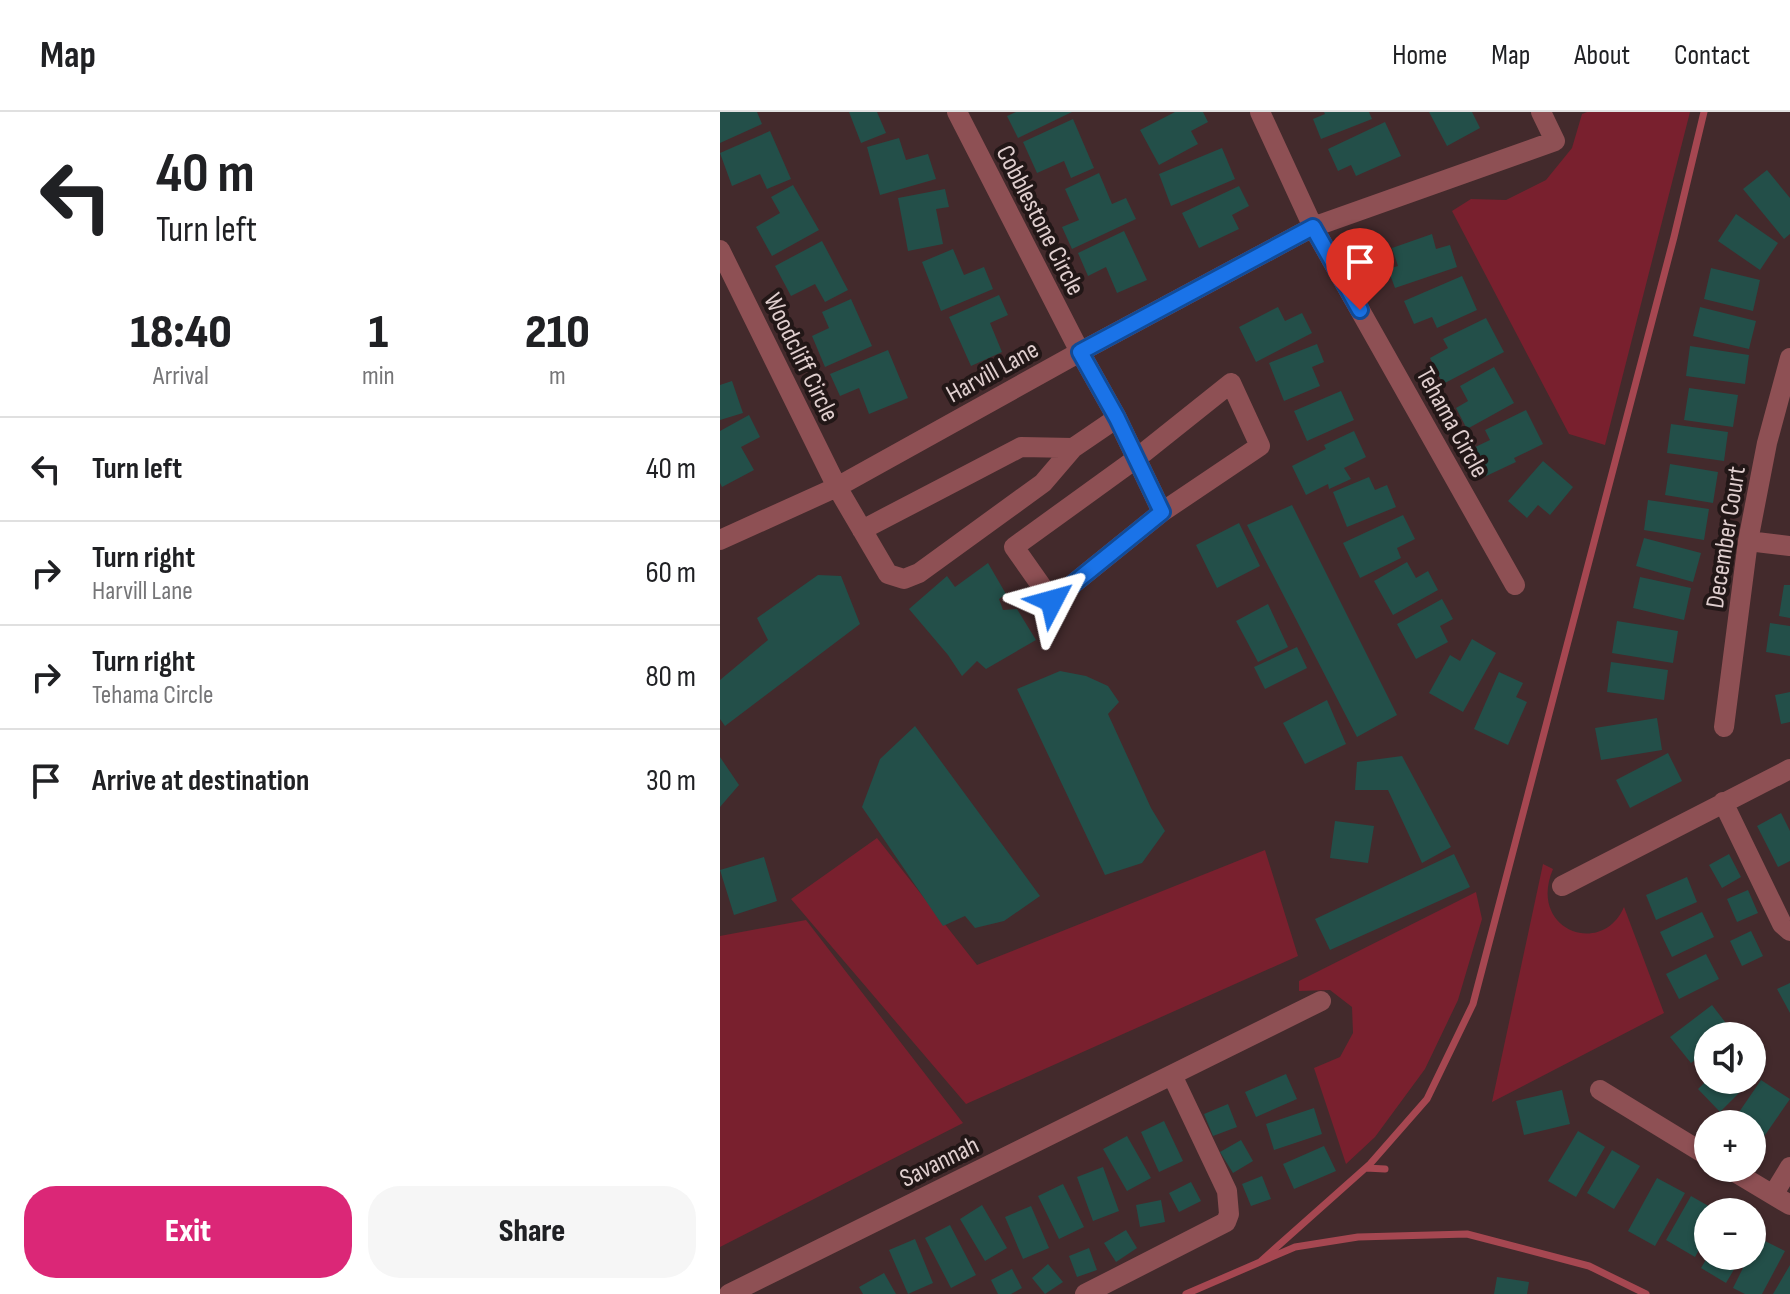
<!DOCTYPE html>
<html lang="en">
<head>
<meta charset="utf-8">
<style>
  :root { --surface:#fff; --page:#f6f6f6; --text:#202124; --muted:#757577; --line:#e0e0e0; --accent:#db2777 }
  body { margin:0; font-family:"Sofia Sans Condensed",sans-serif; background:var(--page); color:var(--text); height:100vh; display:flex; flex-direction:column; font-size:30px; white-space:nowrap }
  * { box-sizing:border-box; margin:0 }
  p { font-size:26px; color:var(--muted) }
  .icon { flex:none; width:44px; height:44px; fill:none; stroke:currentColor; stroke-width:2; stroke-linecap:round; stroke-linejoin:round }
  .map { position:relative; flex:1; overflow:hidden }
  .side { display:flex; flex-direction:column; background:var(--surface); width:720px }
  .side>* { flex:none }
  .guide { background:#fff; color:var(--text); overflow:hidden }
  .buttons { position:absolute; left:974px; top:910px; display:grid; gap:16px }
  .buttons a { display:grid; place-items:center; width:72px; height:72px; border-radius:50%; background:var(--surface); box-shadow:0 2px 6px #0004; font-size:40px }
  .pin { position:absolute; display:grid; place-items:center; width:68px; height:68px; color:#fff; margin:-82px -34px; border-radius:50% 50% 50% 0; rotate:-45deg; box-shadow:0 0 8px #0007 }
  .pin .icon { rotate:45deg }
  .me { position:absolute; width:88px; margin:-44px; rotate:51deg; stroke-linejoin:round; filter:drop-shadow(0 0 6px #0008) }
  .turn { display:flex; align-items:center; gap:28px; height:168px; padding:0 24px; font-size:36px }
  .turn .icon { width:104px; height:104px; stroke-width:2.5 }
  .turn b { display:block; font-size:56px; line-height:68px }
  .eta { display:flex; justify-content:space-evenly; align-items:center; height:136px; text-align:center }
  .eta b { font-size:48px; font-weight:800; line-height:56px }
  .action { display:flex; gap:16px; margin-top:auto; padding:16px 24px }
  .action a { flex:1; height:92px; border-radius:32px; background:var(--accent); color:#fff; font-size:32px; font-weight:800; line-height:92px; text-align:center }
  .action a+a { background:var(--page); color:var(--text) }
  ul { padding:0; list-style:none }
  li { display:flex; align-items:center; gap:24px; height:104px; padding:0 24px; border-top:2px solid var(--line) }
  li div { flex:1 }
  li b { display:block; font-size:30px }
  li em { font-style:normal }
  header { display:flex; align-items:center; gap:48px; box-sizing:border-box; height:112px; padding:0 40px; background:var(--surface); border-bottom:2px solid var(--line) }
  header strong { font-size:38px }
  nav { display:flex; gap:44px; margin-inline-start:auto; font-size:28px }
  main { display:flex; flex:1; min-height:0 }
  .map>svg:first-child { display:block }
  .green { fill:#79202e }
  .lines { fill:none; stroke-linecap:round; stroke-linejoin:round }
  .stream { stroke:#a64751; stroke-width:7 }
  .building { fill:#234f49 }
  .minor { stroke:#8e5054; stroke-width:20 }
  .route-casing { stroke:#114b97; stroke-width:20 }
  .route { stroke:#1a73e8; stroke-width:14 }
  .labels { text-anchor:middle; stroke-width:8; stroke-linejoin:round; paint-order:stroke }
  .street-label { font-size:26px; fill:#dfcece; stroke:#221717 }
</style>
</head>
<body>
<header>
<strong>Map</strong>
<nav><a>Home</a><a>Map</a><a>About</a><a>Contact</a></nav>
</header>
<main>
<section class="side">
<div class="guide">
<div class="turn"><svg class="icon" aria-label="left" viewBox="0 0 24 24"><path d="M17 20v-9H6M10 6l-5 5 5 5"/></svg><div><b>40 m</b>Turn left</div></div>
</div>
<div class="eta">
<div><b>18:40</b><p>Arrival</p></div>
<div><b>1</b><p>min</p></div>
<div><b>210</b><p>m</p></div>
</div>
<ul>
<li><svg class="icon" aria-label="left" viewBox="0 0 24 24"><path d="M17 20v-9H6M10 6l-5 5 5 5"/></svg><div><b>Turn left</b></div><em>40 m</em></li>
<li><svg class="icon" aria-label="right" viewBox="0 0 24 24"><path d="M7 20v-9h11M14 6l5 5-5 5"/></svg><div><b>Turn right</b><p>Harvill Lane</p></div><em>60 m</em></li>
<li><svg class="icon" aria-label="right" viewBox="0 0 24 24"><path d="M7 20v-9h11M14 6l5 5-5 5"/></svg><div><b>Turn right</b><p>Tehama Circle</p></div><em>80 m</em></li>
<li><svg class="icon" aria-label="arrive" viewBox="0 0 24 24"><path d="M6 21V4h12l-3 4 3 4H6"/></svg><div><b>Arrive at destination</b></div><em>30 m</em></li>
</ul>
<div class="action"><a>Exit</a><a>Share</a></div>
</section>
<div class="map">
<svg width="1070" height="1182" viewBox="0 0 1070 1182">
  <rect width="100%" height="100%" fill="#432a2c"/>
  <path class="green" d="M867,0H970L885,333L849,322L732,99L751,87L786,88L826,68L852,36L862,2Z
    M157,726L257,853L545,738L578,844L246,992L71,787Z
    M823,752L833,757C807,818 882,846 904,795L944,901L772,990Z
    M756,780L762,807L738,888L705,957L655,1025L626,1052L594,956L620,945L633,921L632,895L610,878L579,879V869Z
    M86,808L243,1011L0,1135V824Z"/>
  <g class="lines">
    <path class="stream" d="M646,1056L665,1057
      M541,1149L650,1052L707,987L753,892L954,125L984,0
      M466,1182L575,1135L638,1125L747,1122L869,1154L926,1182"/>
  </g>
  <path class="building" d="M0,0H37L42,12L0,31Z
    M129,0H157L166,21L141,31Z
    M296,0H352L298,26L287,4Z
    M455,0H483L488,10L471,19L478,32L439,53L420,18Z
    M604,0H649L652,7L601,27L593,7L605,2Z
    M709,0H752L760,16L727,34Z
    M353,7L374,56L351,66L344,49L317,61L303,30Z
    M665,10L681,44L636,64L631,53L618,59L608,37Z
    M50,19L71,67L47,77L40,62L12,74L0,41Z
    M179,26L186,48L208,42L216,67L160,83L147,35Z
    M502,36L515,67L451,94L439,62Z
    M1047,58L1070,86V122L1064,127L1023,77Z
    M379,61L392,92L406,86L416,107L352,137L342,115L359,108L345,77Z
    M73,73L99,118L52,144L36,115L60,101L51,85Z
    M519,74L529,94L512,103L519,117L479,136L462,101Z
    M225,77L229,95L216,97L223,132L188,139L178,86Z
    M1016,102L1058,131L1040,158L998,129Z
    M404,119L427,168L397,181L386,155L368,164L358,141Z
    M712,122L716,137L730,133L737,155L675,176L668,157L678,154L672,136Z
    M102,129L128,178L105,190L95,172L71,184L55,154Z
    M233,137L244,163L264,155L273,177L221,199L202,150Z
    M991,156L1040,168L1033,199L984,187Z
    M742,164L757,198L717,216L712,205L694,212L684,189Z
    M279,183L288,203L270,211L282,240L251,254L229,205Z
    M131,187L152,234L105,255L92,224L109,216L102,200Z
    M558,195L565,209L582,201L592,221L536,250L519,215Z
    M980,195L1036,209L1029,237L973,224Z
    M766,206L784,240L723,272L710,246L728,236L723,227Z
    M597,232L604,250L592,255L600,274L564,289L549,251Z
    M970,234L1029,243L1025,272L966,264Z
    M168,238L188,286L149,302L139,276L120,284L110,262Z
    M774,255L794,291L747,317L736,296L748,289L740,274Z
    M12,269L23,301L0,308V273Z
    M969,276L1018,283L1013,315L964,308Z
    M621,279L634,308L587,329L574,299Z
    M806,298L823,332L794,346L796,350L762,366L749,338L770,328L765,318Z
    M29,303L40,325L21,335L34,358L2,375L0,371V319Z
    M951,312L1008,320L1004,349L947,341Z
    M634,319L646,345L624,356L631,367L609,377L608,372L586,383L572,354L606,337L604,333Z
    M823,349L853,375L830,403L818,393L807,406L788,389Z
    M950,352L998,360L993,391L945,383Z
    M649,365L655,378L667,373L676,395L627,415L613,380Z
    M928,388L989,397L984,428L924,418Z
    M572,393L677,603L637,625L527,413Z
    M683,403L695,427L677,436L681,446L640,466L623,431Z
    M519,411L540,454L497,476L476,433Z
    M924,426L981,441L973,470L916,454Z
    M687,450L696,466L708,459L718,478L673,503L654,469Z
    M268,451L286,482L279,487L283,498L297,497L316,528L266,557L257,549L242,564L228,543L189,497L227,464L235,475Z
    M98,463L121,464L140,512L5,614L0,607V568L48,528L37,506Z
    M920,465L971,476L964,508L913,496Z
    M1064,473H1070V506L1059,504Z
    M722,487L733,507L720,514L728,530L696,547L677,512Z
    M548,492L568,535L538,550L516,509Z
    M897,509L958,519L953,551L892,541Z
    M1050,511L1070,514V544L1046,540Z
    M752,527L776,541L743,600L709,581L730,543L740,549Z
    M577,535L587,556L545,577L534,555Z
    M891,550L948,558L944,588L887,580Z
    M340,559L366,564L388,574L399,590L388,602L431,696L445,719L422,751L385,763L297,577Z
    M779,560L803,571L796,585L807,590L788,633L754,617Z
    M1070,580V610L1061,612L1055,583Z
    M607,588L626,632L585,652L563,611Z
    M937,606L942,638L881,648L875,616Z
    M195,614L320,784L284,809L255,816L245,804L223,814L142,695L160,647Z
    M948,641L962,669L910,696L896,668Z
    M682,644L731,735L702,751L668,678H635L637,650Z
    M0,645L19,673L0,695Z
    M1061,701L1070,719V749L1058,755L1037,714Z
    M615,709L654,714L648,751L610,746Z
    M734,742L750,775L610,838L595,807Z
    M1009,742L1021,765L1002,776L989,753Z
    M44,745L57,789L14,803L0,758Z
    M967,765L977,790L936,808L926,783Z
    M1028,778L1038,801L1017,810L1007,787Z
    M982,800L994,825L952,845L940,820Z
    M1031,819L1043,844L1022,854L1010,829Z
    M986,842L999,867L959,887L946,862Z
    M1070,871V901L1057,877Z
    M992,893L1012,919L1006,924H988V938L971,951L950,925Z
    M1032,941L1045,955L1000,1000L978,977L987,968H1032Z
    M566,962L577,987L536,1005L525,980Z
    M1041,968L1070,987L1043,1026L1032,1018V1012H1023L1015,1006Z
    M842,978L850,1012L804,1023L796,989Z
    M508,992L517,1015L493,1024L484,1002Z
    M594,996L602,1022L554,1038L546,1012Z
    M444,1009L463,1049L439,1060L421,1020Z
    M858,1019L885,1035L856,1085L828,1069Z
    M407,1024L431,1066L407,1079L383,1037Z
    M521,1028L533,1049L513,1061L500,1040Z
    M604,1034L616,1059L574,1077L563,1052Z
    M892,1038L920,1054L894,1097L867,1081Z
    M383,1055L399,1099L373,1109L357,1065Z
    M542,1064L551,1087L531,1094L522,1072Z
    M937,1066L965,1081L935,1134L908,1119Z
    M471,1070L481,1089L459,1100L449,1081Z
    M343,1072L364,1115L339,1127L318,1084Z
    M971,1084L999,1100H988V1122L975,1145L946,1128Z
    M441,1088L445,1110L420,1115L416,1093Z
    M262,1093L287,1136L265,1149L240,1107Z
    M311,1094L329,1136L303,1147L285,1105Z
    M230,1113L256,1163L231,1176L205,1126Z
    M406,1118L417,1136L396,1150L384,1131Z
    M1039,1126L1065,1139L1042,1182H1025L1013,1176L1029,1144H1032Z
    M195,1127L213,1171L188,1182L169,1138Z
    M369,1136L377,1158L357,1165L349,1144Z
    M988,1144H1022L1006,1171L981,1156Z
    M328,1152L343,1170L325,1182L312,1166Z
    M1070,1153V1182H1053Z
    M292,1157L302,1176L291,1182H278L271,1168Z
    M164,1161L176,1182H143L139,1175Z
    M777,1165L809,1170L807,1182H774Z"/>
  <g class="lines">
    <path class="minor" d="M237,0L360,240L397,306L442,400L332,489L294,435L417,346L511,271L540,334L442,400
      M540,0L593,115L795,473
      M0,138L117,375L168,462L184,467L199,461L323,371L353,336L397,306
      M142,418L301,335L353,336
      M0,428L117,375L360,240L593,115L835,29L821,0
      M1028,429L1070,434
      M1004,615L1028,429L1047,331L1070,246
      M1003,690L1062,812L1070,819
      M842,774L1070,657
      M880,978L988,1044
      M1008,1056L1070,1093
      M1053,1083L1070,1055
      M9,1182L601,889
      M365,1182L506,1110L509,1102L507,1079L452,963"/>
  </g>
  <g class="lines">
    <defs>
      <path id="route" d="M332,489L442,400L397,306L360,240L593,115L640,198"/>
    </defs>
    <use href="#route" class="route-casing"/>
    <use href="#route" class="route"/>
  </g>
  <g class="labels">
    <g class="street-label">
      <text transform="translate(321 108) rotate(63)" y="9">Cobblestone Circle</text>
      <text transform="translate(82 245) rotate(64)" y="9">Woodcliff Circle</text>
      <text transform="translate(272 259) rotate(-29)" y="9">Harvill Lane</text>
      <text transform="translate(733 310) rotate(61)" y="9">Tehama Circle</text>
      <text transform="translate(1005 425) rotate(-81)" y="9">December Court</text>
      <text transform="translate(219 1049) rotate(-26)" y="9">Savannah</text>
    </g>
  </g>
</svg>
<div class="buttons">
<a><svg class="icon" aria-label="sound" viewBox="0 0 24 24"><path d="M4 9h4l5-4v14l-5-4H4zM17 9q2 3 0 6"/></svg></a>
<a>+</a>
<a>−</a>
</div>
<div class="pin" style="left:640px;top:198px;background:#d93025"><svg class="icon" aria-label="arrive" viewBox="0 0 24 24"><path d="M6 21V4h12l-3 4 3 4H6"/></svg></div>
<svg class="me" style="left:332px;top:489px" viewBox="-20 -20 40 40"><path d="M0-17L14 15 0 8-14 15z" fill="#1a73e8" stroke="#fff" stroke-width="4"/></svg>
</div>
</main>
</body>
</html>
